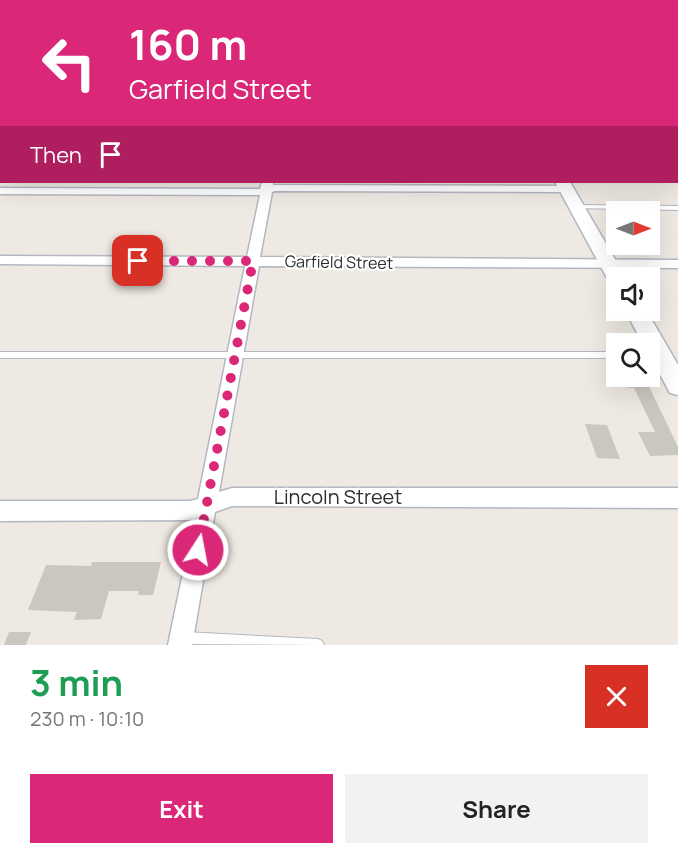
<!DOCTYPE html>
<html lang="en">
<head>
<meta charset="utf-8">
<style>
  :root { --surface:#fff; --page:#f2f2f2; --text:#222; --muted:#767676; --accent:#db2777 }
  body { margin:0; font-family:Manrope,sans-serif; background:var(--page); color:var(--text); height:100vh; display:flex; flex-direction:column; font-size:22px; white-space:nowrap }
  * { box-sizing:border-box; margin:0 }
  p { font-size:20px; color:var(--muted) }
  .icon { flex:none; width:33px; height:33px; fill:none; stroke:currentColor; stroke-width:2; stroke-linecap:round; stroke-linejoin:round }
  .map { position:relative; height:645px; overflow:hidden }
  .side { display:flex; flex-direction:column; background:var(--surface); flex:1 }
  .side>* { flex:none }
  .banner { position:absolute; left:0px; top:0px; width:678px; height:183px; box-shadow:0 6px 24px #0002; background:#db2777; color:#fff; overflow:hidden }
  .needle { width:39px; rotate:90deg }
  .buttons { position:absolute; left:606px; top:201px; display:grid; gap:12px }
  .buttons a { display:grid; place-items:center; width:54px; height:54px; border-radius:0px; background:var(--surface); box-shadow:0 6px 24px #0002; font-size:30px }
  .pin { position:absolute; display:grid; place-items:center; width:51px; height:51px; color:#fff; margin:-26px; border-radius:12px; box-shadow:0 3px 9px #0006 }
  .me { position:absolute; width:66px; margin:-33px; rotate:11deg; stroke-linejoin:round; filter:drop-shadow(0 0 4px #0008) }
  .turn { display:flex; align-items:center; gap:21px; height:126px; padding:0 30px; font-size:27px }
  .turn .icon { width:78px; height:78px; stroke-width:2.5 }
  .turn b { display:block; font-size:42px; line-height:51px }
  .then { display:flex; align-items:center; height:57px; padding:0 30px; background:#0003; gap:12px; font-size:22px }
  .round { display:grid; place-items:center; flex:none; width:63px; height:63px; border-radius:0px; background:var(--page) }
  .overview { display:flex; align-items:center; justify-content:space-between; height:102px; padding:0 30px }
  h1 { font-size:36px; font-weight:700; line-height:45px; color:#1e9e55 }
  .action { display:flex; gap:12px; margin-top:auto; padding:12px 30px }
  .action a { flex:1; height:69px; border-radius:0px; background:var(--accent); color:#fff; font-size:24px; font-weight:700; line-height:69px; text-align:center }
  .action a+a { background:var(--page); color:var(--text) }
  .map>svg:first-child { display:block }
  .education { fill:#ede6d3 }
  .building { fill:#cac7c0 }
  .lines { fill:none; stroke-linecap:round; stroke-linejoin:round }
  .lane-casing { stroke:#b5b7c0; stroke-width:2 }
  .street-casing { stroke:#b5b7c0; stroke-width:3 }
  .secondary-casing { stroke:#b5b7c0; stroke-width:3 }
  .primary-casing { stroke:#c9c9c9; stroke-width:3 }
  .lane { fill:#fff; fill-rule:evenodd }
  .street { fill:#fff; fill-rule:evenodd }
  .secondary { fill:#fff; fill-rule:evenodd }
  .primary { fill:#e6d06e; fill-rule:evenodd }
  .route { stroke:#db2777; stroke-width:10; stroke-dasharray:0 18 }
  .labels { text-anchor:middle; stroke-width:4.5; stroke-linejoin:round; paint-order:stroke }
  .street-label { font-size:16px; fill:#2e2e2e; stroke:#fff }
  .near-street-label { font-size:20px; fill:#2e2e2e; stroke:#fff }
</style>
</head>
<body>
<div class="map">
<svg width="678" height="645" viewBox="0 0 678 645">
  <rect width="100%" height="100%" fill="#eee9e2"/>
  <path class="education" d="M274,182H557L549,186L280,185Z"/>
  <path class="building" d="M623,376H644L678,447V455L650,456L638,432H655L634,388H628Z
    M585,424L607,425L620,459L597,458Z
    M92,562H161L153,595H138L139,591H109L101,619L74,620L77,612L28,610L46,565L91,566Z
    M9,632H31L26,645H4Z"/>
  <g class="lines">
    <defs>
      <path id="lane" d="M96,0H99L98,2H95Z
        M676,54H678V56H676Z
        M0,98H2V100H0Z
        M676,112H678V114H676Z
        M576,205L678,206V210L574,208L573,207Z
        M0,352H616V358H0Z
        M185,632L318,639L322,641L324,645L185,644L181,642L179,638L181,634Z"/>
      <path id="street" d="M36,0H42L34,2Z
        M263,0H269L262,2Z
        M358,0H364L365,2H359Z
        M0,25H2L0,30Z
        M676,30H678V34H676Z
        M0,41H2V45H0Z
        M0,76H2V80H0Z
        M676,78H678V82H676Z
        M0,122H2V128H0Z
        M676,152H678V158H676Z
        M262,182H273V185L566,186L572,189L566,192L275,191L272,192L260,257L678,260V268L259,266L219,492L232,488H678V508L232,506L215,512L192,645H168L194,520L0,521V501H190L198,499L245,266L0,264V256L247,257L260,195L0,194V188L260,189Z"/>
      <path id="secondary" d="M455,0H463L464,2H456Z
        M555,182H570L626,278H616V284L610,282L607,278Z
        M625,310H646L678,365V395L670,393L650,356V344H643Z"/>
      <path id="primary" d="M138,0H148L137,2Z
        M2,145V156H0V146Z"/>
    </defs>
    <use href="#lane" class="lane-casing"/>
    <use href="#street" class="street-casing"/>
    <use href="#secondary" class="secondary-casing"/>
    <use href="#primary" class="primary-casing"/>
    <use href="#lane" class="lane"/>
    <use href="#street" class="street"/>
    <use href="#secondary" class="secondary"/>
    <use href="#primary" class="primary"/>
  </g>
  <g class="lines">
    <path class="route" d="M138,261H253L198,550"/>
  </g>
  <g class="labels">
    <g class="street-label">
      <text transform="translate(339 262) rotate(1)" y="6">Garfield Street</text>
    </g>
    <g class="near-street-label">
      <text x="338" y="504">Lincoln Street</text>
    </g>
  </g>
</svg>
<div class="buttons">
<a><svg class="needle" viewBox="-14 -14 28 28"><path d="M0-13l5 13h-10z" fill="#e53935"/><path d="M0 13l5-13h-10z" fill="#767676"/></svg></a>
<a><svg class="icon" aria-label="sound" viewBox="0 0 24 24"><path d="M4 9h4l5-4v14l-5-4H4zM17 9q2 3 0 6"/></svg></a>
<a><svg class="icon" aria-label="search" viewBox="0 0 24 24"><circle cx="10" cy="10" r="6"/><path d="M15 15l6 6"/></svg></a>
</div>
<div class="pin" style="left:138px;top:261px;background:#d93025"><svg class="icon" aria-label="arrive" viewBox="0 0 24 24"><path d="M6 21V4h12l-3 4 3 4H6"/></svg></div>
<svg class="me" style="left:198px;top:550px" viewBox="-20 -20 40 40"><circle r="17" fill="#db2777" stroke="#fff" stroke-width="3"/><path d="M0-11L8 9 0 5-8 9z" fill="#fff"/></svg>
<div class="banner">
<div class="turn"><svg class="icon" aria-label="left" viewBox="0 0 24 24"><path d="M17 20v-9H6M10 6l-5 5 5 5"/></svg><div><b>160 m</b>Garfield Street</div></div>
<div class="then">Then<svg class="icon" aria-label="arrive" viewBox="0 0 24 24"><path d="M6 21V4h12l-3 4 3 4H6"/></svg></div>
</div>
</div>
<section class="side">
<div class="overview"><div><h1>3 min</h1><p>230 m · 10:10</p></div><a class="round" style="background:#d93025;color:#fff"><svg class="icon" aria-label="close" viewBox="0 0 24 24"><path d="M6 6l12 12M18 6L6 18"/></svg></a></div>
<div class="action"><a>Exit</a><a>Share</a></div>
</section>
</body>
</html>
